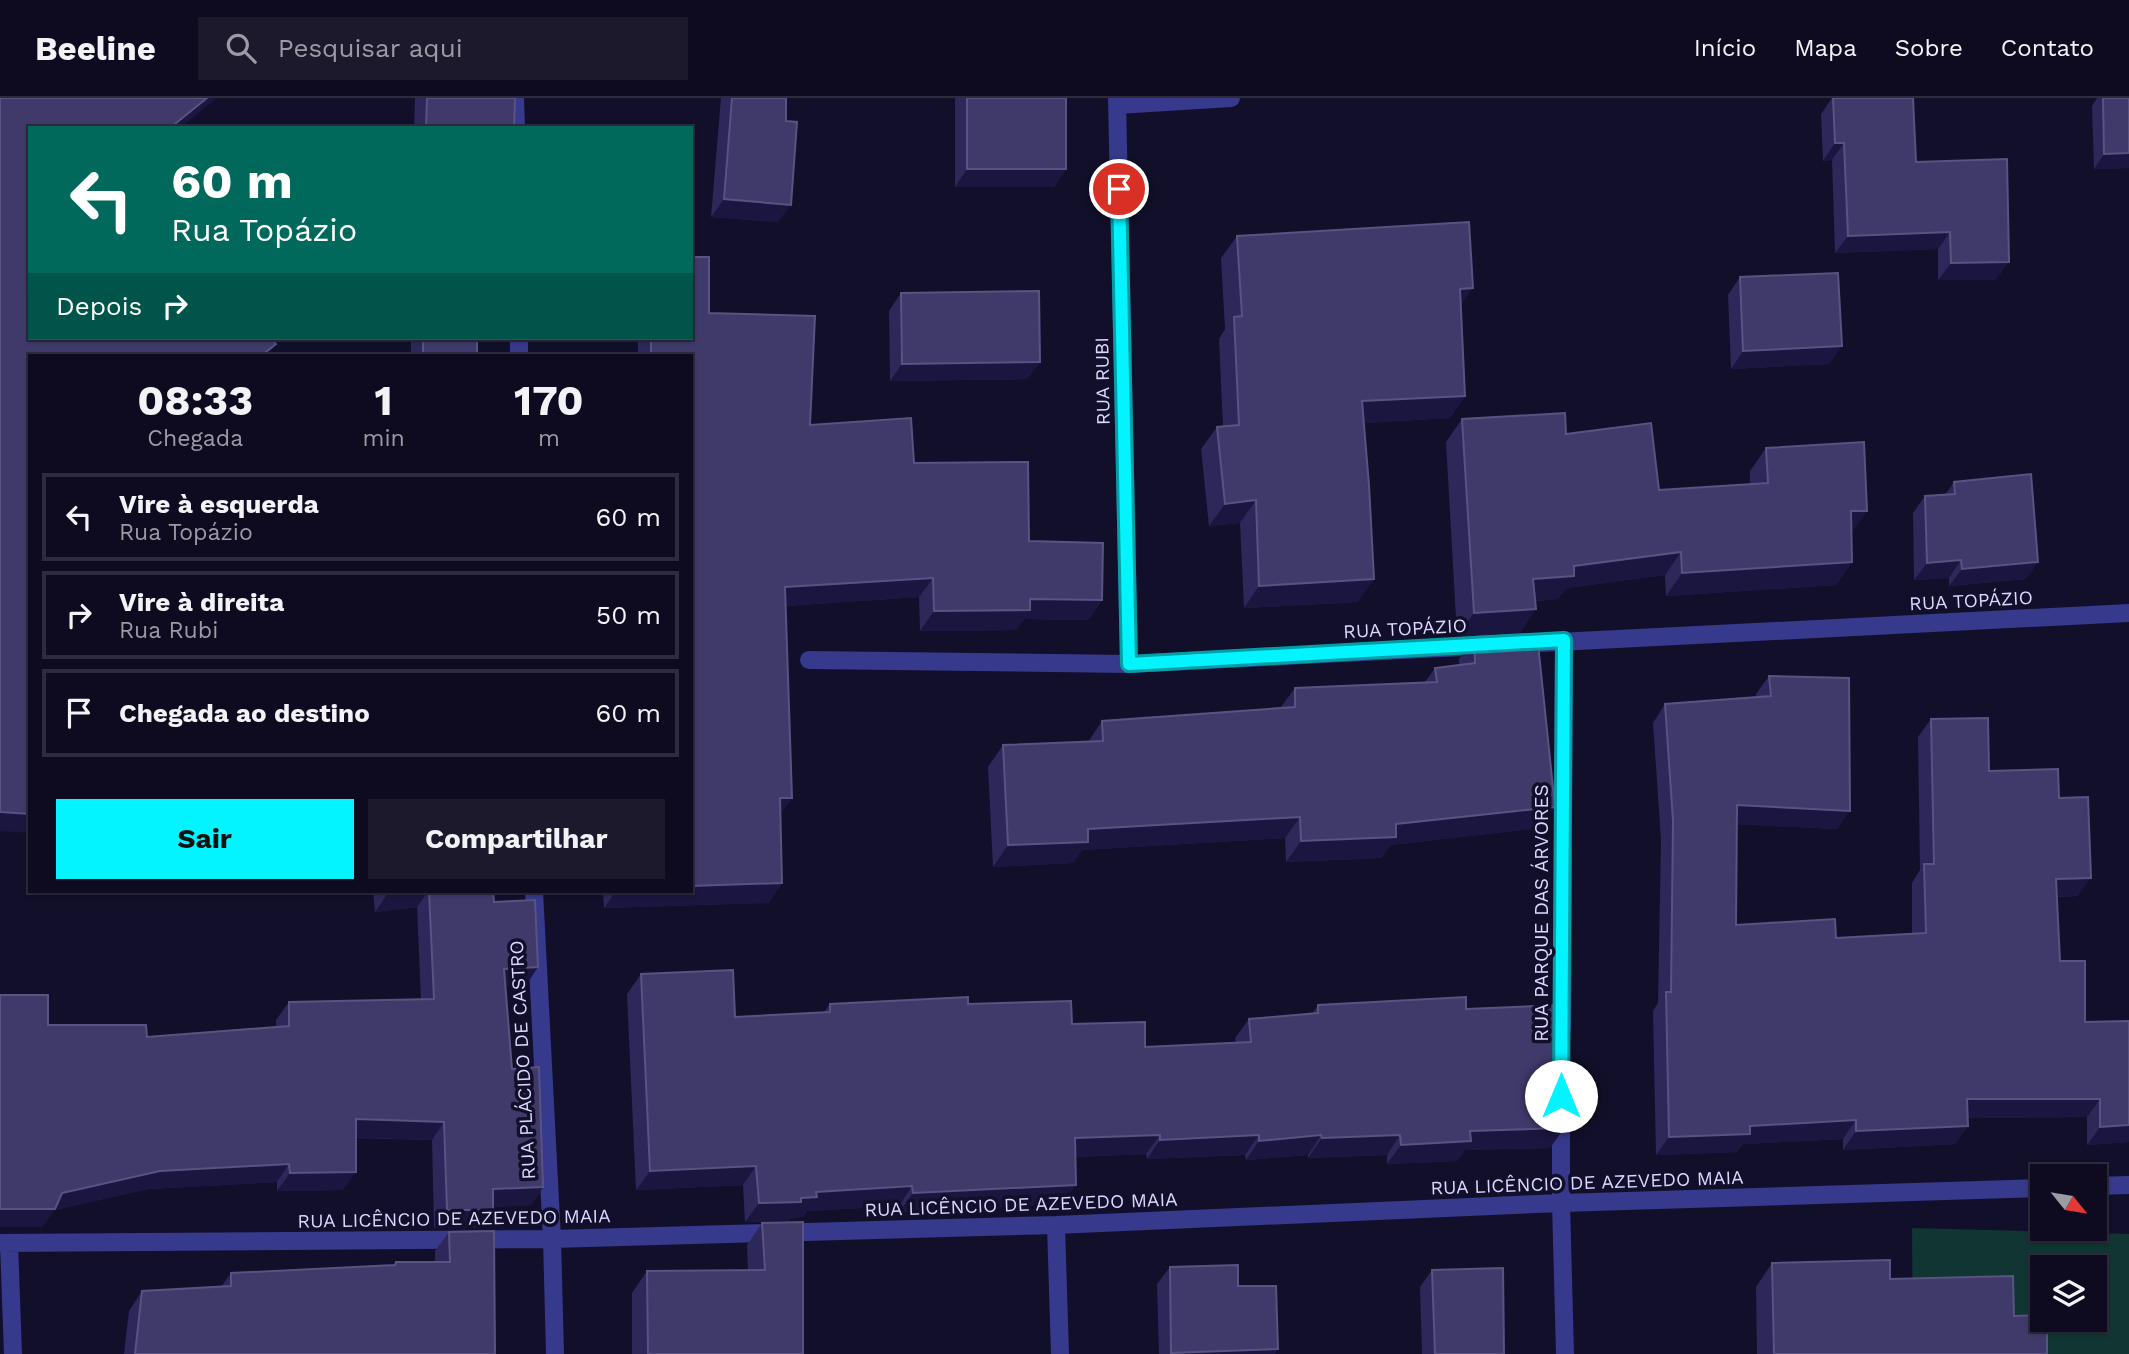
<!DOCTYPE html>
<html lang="pt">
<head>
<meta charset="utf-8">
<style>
  :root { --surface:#0e0b20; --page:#1c192d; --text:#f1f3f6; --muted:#9b9ba5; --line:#2e2b3e; --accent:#04f4ff }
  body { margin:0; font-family:"Work Sans",sans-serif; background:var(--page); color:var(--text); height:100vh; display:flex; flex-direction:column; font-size:26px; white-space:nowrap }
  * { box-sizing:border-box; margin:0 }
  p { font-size:23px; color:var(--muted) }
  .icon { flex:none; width:38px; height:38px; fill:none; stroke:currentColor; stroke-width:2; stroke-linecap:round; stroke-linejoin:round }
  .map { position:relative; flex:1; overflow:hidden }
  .drawer { position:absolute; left:28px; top:256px; width:665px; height:539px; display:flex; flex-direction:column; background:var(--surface); border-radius:0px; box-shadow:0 2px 5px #0004,0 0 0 2px var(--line) }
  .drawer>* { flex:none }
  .banner { position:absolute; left:28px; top:28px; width:665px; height:214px; border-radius:0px; box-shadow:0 2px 5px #0004,0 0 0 2px var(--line); background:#00695c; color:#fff; overflow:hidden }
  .needle { width:46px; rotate:120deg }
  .buttons { position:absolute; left:2030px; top:1066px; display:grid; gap:14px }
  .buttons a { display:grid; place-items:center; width:77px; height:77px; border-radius:0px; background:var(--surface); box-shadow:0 2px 5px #0004,0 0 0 2px var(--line); font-size:35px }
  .pin { position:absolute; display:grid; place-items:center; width:60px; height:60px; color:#fff; margin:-30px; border:4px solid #fff; border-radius:50%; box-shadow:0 2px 7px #0007 }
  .me { position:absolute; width:77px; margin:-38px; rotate:0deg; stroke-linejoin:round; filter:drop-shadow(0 0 5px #0008) }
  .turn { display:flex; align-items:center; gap:24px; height:147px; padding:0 28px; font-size:32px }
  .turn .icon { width:91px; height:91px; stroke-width:2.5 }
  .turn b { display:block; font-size:49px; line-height:60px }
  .then { display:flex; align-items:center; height:66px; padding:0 28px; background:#0003; gap:14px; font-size:26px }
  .eta { display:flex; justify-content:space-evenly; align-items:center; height:119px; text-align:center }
  .eta b { font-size:42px; font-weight:700; line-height:49px }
  .primary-button { display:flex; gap:14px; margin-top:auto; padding:14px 28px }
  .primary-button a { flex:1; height:80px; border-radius:0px; background:var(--accent); color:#111; font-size:28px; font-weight:700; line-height:80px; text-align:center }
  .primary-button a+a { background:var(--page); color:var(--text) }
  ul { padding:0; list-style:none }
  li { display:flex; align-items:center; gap:21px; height:88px; margin:0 14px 10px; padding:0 14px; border:4px solid var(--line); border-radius:0px }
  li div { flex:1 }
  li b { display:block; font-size:26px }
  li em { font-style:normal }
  header { display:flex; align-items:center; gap:42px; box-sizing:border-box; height:98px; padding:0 35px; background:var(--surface); border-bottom:2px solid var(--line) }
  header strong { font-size:33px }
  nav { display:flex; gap:38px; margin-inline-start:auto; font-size:24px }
  .search { width:490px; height:63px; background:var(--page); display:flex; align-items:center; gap:18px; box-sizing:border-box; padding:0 24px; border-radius:0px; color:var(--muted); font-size:26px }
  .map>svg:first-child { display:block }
  .green { fill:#113532; fill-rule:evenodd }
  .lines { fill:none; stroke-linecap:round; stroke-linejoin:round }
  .minor { stroke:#37398c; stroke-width:18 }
  .wall { fill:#2e2759 }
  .shaded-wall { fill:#1b163f }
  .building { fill:#403a6b; stroke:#585382; stroke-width:2 }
  .route-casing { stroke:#039fa6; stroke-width:18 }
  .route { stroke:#04f4ff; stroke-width:12 }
  .labels { text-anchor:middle; stroke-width:7; stroke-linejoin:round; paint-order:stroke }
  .street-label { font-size:19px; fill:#dad8ff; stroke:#120f2a }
</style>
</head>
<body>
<header>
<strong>Beeline</strong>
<div class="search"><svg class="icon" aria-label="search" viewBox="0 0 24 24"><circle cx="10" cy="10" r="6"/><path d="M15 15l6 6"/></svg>Pesquisar aqui</div>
<nav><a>Início</a><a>Mapa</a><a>Sobre</a><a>Contato</a></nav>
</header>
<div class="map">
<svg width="2129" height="1256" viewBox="0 0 2129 1256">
  <rect width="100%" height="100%" fill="#120f2a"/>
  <path class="green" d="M1912,1130L2129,1136V1256H1913ZM2042,1169H2095V1222H2042Z"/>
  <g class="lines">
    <path class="minor" d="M515,0L516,30
      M1117,0L1129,566
      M1118,7L1231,0
      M519,240V257
      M809,562L1129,566L2129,515
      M534,793L552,1141L555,1256
      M1562,931L1564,542
      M1561,1011V1105L1565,1256
      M2095,1088L2129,1087
      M1056,1127L1060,1256
      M0,1145L552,1141L1056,1127L1561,1105L2042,1090
      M9,1145L13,1256"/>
  </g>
  <path class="wall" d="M415,0H515L514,30H414Z
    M721,0H786L778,124L711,119Z
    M955,0H1066V71L1054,89H955Z
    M1832,0H1913L1916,64L1996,182H1938V151L1835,155L1832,62L1823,63L1821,16Z
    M2097,0H2129V70L2094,71L2092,8Z
    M1237,138L1461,207L1465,298L1450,320L1364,325L1358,504L1244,510L1240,425L1209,428L1201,351L1217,329H1223L1219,241L1225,231L1221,160Z
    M1740,179L1829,266L1731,271L1728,197Z
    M901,195L1040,264L1027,281L890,283L889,213Z
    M709,215L810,327L914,365L1029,443L1102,502L1088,522L1024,521L1016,532L920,533L919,499L785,508L792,700L780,716L782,785L768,805L604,810L603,793H691V257H638V240H691Z
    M411,240H477V257H411Z
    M1462,321L1566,336L1659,392L1750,386V373L1766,350L1852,435V464L1836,487L1666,498L1665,477L1566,490L1558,501L1535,503L1520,535L1457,538L1446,344Z
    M1954,384L2026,481L1949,488V480L1914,482L1913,415L1925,398L1945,397Z
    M1474,539L1540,730L1391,747L1381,760L1286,764L1285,740L1082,752L1073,765L993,769L988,669L1003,647L1088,644L1102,623L1280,610L1295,590L1425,584L1435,570L1459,567V561Z
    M1769,578L1837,731L1737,726L1736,827L1836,840L1912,836V785L1920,772L1918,639L1931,621L1989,673L2059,700L2078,798L2057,799L2060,863L2085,924L2129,1044L2087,1047V1019L1967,1020L1968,1028L1955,1046L1843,1052V1041L1743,1046L1737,1054L1656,1057L1653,913L1658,905L1661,742L1653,625L1665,606L1756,599V596Z
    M373,793H493L494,804L538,869L526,887L506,888L512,971L543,1089L531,1107L493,1109L480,1130H434L432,1042L356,1040L343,1092L277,1093V1084L148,1091L54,1112L42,1129L48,927L147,939L276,929V922L289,904L421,902L417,809L375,814Z
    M641,876L735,919L824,914L830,906H968L1072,926L1145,949L1236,945L1235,940L1249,921L1312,916L1318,907L1466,911L1564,1030L1550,1050L1465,1052L1457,1063L1387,1066V1057L1308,1060V1057L1246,1062L1245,1057L1147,1061L1146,1056L1075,1059L1062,1106L899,1114V1108L807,1113L803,1119L790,1120L787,1123L745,1124L743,1087L636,1092L627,896Z
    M762,1125L803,1256H632V1195L647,1173H748L747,1147Z
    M449,1134L495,1256H124L129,1213L142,1193L221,1189L231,1175L393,1167L396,1164H435V1153Z
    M1772,1165L1890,1181L2014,1218L2047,1256H1757L1756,1189Z
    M1170,1169L1238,1188L1275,1256H1159L1157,1186Z
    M1432,1172L1504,1256H1422L1420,1189Z"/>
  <path class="shaded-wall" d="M207,0H217L180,30H170Z
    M1835,45H1844L1832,62L1823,63Z
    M2129,55V70L2094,71L2104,56Z
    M967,71H1066L1054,89H955Z
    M724,101L791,107L778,124L711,119Z
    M1950,134L1938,151L1835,155L1848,138Z
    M2009,164L1996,182H1938L1951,165Z
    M1473,190L1457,212L1460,191Z
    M276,246L268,257H262Z
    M1842,248L1829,266L1731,271L1743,253Z
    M1040,264L1027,281L890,283L902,266Z
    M1465,298L1450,320L1346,326L1362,303Z
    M1256,402L1240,425L1209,428L1225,406Z
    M1851,413H1867L1851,436Z
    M1681,454L1665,477L1566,490L1558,501L1516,504L1533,481L1574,468Z
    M1961,462L1949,480L1914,482L1927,465Z
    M1852,464L1836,487L1666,498L1682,475Z
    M2038,464L2026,481L1949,488L1962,471Z
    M933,480L919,499L771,509L785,489Z
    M1374,481L1358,504L1244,510L1259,488Z
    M1030,501L1102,502L1088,522L1024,521L1016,532L920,533L934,513Z
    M1536,511L1520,535L1457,538L1474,515Z
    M780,700H792L778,719Z
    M1737,707L1850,713L1837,731L1725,726Z
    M1555,709L1540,730L1391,747L1381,760L1286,764L1301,743L1396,726Z
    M0,714L30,716V735L0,733Z
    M1300,719L1285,740L1082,752L1073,765L993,769L1008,747L1088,731Z
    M2091,780L2078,798L2044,799L2056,781Z
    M782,785L768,805L604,810L616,793H691V788Z
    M412,793H428L417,809L375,814L388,795Z
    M538,869L526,887L492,889L504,871Z
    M1967,1001H2100L2087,1019L1954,1020Z
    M356,1021L444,1024L432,1042L343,1039Z
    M1856,1022L1843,1041L1743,1046L1737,1054L1656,1057L1669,1039L1750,1028Z
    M2129,1027V1044L2087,1047L2100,1029Z
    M1968,1028L1955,1046L1843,1052L1856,1033Z
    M1564,1030L1550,1050L1465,1052L1457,1063L1387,1066L1401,1047L1470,1033Z
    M1160,1037L1146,1056L1061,1060L1075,1040Z
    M1259,1037L1245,1057L1147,1061L1160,1042Z
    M1321,1037L1308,1057L1246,1062L1259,1043Z
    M1400,1037L1387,1057L1308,1060L1322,1040Z
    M289,1066L277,1084L148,1091L54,1112L42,1129H0V1111L62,1095L160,1073Z
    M756,1068L743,1087L636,1092L650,1073Z
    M356,1074L343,1092L277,1093L290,1075Z
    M1076,1087L1062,1106L899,1114L913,1095Z
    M912,1088L899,1108L807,1113L803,1119L790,1120L787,1123L745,1124L759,1105L801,1100L816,1094Z
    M543,1089L531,1107L480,1110L493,1091Z
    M447,1112H493L480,1130H434Z
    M1278,1251L1275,1256H1171V1255Z"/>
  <path class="building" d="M0,0H207L170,30H30V240H271L276,246L262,257H30V716L0,714Z
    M427,0H515L514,30H426Z
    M732,0H786V23L797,24L791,107L724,101Z
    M967,0H1066V71H967Z
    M1833,0H1913L1916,64L2007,61L2009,164L1951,165L1950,134L1848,138L1844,45H1835Z
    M2103,0H2129V55L2104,56Z
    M1469,124L1473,190L1460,191L1465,298L1362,303L1369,387L1374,481L1259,488L1256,402L1225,406L1217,329L1239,327L1234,219L1242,218L1237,138Z
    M691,159H709V215L815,218L810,327L911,320L914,365L1028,364L1029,443L1103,445L1102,502L1030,501V512L934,513L933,480L785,489L792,700H780L782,785L691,788V257H651V240H691Z
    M1838,175L1842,248L1743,253L1740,179Z
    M1039,193L1040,264L902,266L901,195Z
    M423,240H477V257H423Z
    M1565,315L1566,336L1651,325L1659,392L1768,385L1766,350L1864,344L1867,413H1851L1852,464L1682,475L1681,454L1574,468V478L1533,481L1536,511L1474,515L1462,321Z
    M2031,376L2038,464L1962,471L1961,462L1927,465L1925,398L1955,396L1954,384Z
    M1537,536L1555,709L1396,726V739L1301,743L1300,719L1088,731V744L1008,747L1003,647L1103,643L1102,623L1295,609V590L1437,584L1435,570L1475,565L1474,539Z
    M1769,578L1849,580L1850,713L1737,707L1736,827L1835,821L1836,840L1926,835L1924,766H1934L1931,621L1988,620L1989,673L2058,671L2059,700L2088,699L2091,780L2056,781L2060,863H2085V924L2129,923V1027L2100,1029V1001H1967L1968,1028L1856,1033V1022L1750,1028V1036L1669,1039L1666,894H1671L1673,723L1665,606L1771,598Z
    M387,793H412L388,795Z
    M429,793H493L494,804L535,802L538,869L504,871L512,971L539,969L543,1089L493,1091V1112H447L444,1024L356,1021V1074L290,1075L289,1066L160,1073L62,1095L55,1111H0V897H48V927H146L147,939L289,928V904L434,901Z
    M733,872L735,919L830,914V906L968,899V906L1071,903L1072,926L1145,924V949L1251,944L1249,921L1318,915V907L1466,899V911L1563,907L1564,1030L1470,1033L1471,1043L1401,1047L1400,1037L1322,1040L1321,1037L1259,1043V1037L1160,1042V1037L1075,1040L1076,1087L913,1095L912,1088L816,1094L817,1099L801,1100V1104L759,1105L756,1068L650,1073L641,876Z
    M803,1124V1256H648L647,1173L765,1172L762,1125Z
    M494,1133L495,1256H135L142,1193L231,1188V1175L395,1167L396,1164H450L449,1134Z
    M1890,1162V1181L2013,1178L2014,1218L2042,1217V1222H2047V1256H1774L1772,1165Z
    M1238,1167V1188H1276L1278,1251L1171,1255L1170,1169Z
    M1503,1170L1504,1256H1435L1432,1172Z"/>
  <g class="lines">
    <defs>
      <path id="route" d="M1119,91L1129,566L1564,542L1561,998"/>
    </defs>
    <use href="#route" class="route-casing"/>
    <use href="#route" class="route"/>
  </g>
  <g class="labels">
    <g class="street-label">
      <text transform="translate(1102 283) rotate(-91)" y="7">RUA RUBI</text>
      <text transform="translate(1971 502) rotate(-3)" y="7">RUA TOPÁZIO</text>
      <text transform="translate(1405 530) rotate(-3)" y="7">RUA TOPÁZIO</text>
      <text transform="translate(1541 815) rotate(-90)" y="7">RUA PARQUE DAS ÁRVORES</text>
      <text transform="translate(522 962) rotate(-93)" y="7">RUA PLÁCIDO DE CASTRO</text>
      <text transform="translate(1587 1084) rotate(-2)" y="7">RUA LICÊNCIO DE AZEVEDO MAIA</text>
      <text transform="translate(1021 1106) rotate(-2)" y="7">RUA LICÊNCIO DE AZEVEDO MAIA</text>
      <text transform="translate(454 1120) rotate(-1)" y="7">RUA LICÊNCIO DE AZEVEDO MAIA</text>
    </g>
  </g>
</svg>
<div class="buttons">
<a><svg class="needle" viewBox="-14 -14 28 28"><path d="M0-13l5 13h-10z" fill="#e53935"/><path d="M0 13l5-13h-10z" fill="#9b9ba5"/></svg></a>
<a><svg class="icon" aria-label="layers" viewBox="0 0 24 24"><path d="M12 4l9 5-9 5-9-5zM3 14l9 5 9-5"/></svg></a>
</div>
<div class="pin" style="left:1119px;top:91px;background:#d93025"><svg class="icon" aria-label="arrive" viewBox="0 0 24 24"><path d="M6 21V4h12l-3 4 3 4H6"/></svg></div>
<svg class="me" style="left:1561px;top:998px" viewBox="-20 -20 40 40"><circle r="19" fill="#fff"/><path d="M0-13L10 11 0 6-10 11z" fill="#04f4ff"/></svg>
<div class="banner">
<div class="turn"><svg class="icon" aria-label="left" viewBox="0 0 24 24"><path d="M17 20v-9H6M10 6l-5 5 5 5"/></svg><div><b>60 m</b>Rua Topázio</div></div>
<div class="then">Depois<svg class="icon" aria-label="right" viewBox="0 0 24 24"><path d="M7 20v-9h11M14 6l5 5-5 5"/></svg></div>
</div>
<section class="drawer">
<div class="eta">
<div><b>08:33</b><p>Chegada</p></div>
<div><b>1</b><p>min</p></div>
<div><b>170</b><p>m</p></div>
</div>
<ul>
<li><svg class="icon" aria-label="left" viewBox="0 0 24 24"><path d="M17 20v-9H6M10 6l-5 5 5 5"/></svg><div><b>Vire à esquerda</b><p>Rua Topázio</p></div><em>60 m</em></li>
<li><svg class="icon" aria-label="right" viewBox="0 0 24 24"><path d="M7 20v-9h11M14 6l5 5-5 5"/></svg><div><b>Vire à direita</b><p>Rua Rubi</p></div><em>50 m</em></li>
<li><svg class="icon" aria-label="arrive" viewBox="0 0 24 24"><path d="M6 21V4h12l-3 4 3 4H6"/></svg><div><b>Chegada ao destino</b></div><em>60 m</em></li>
</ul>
<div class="primary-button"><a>Sair</a><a>Compartilhar</a></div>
</section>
</div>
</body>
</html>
